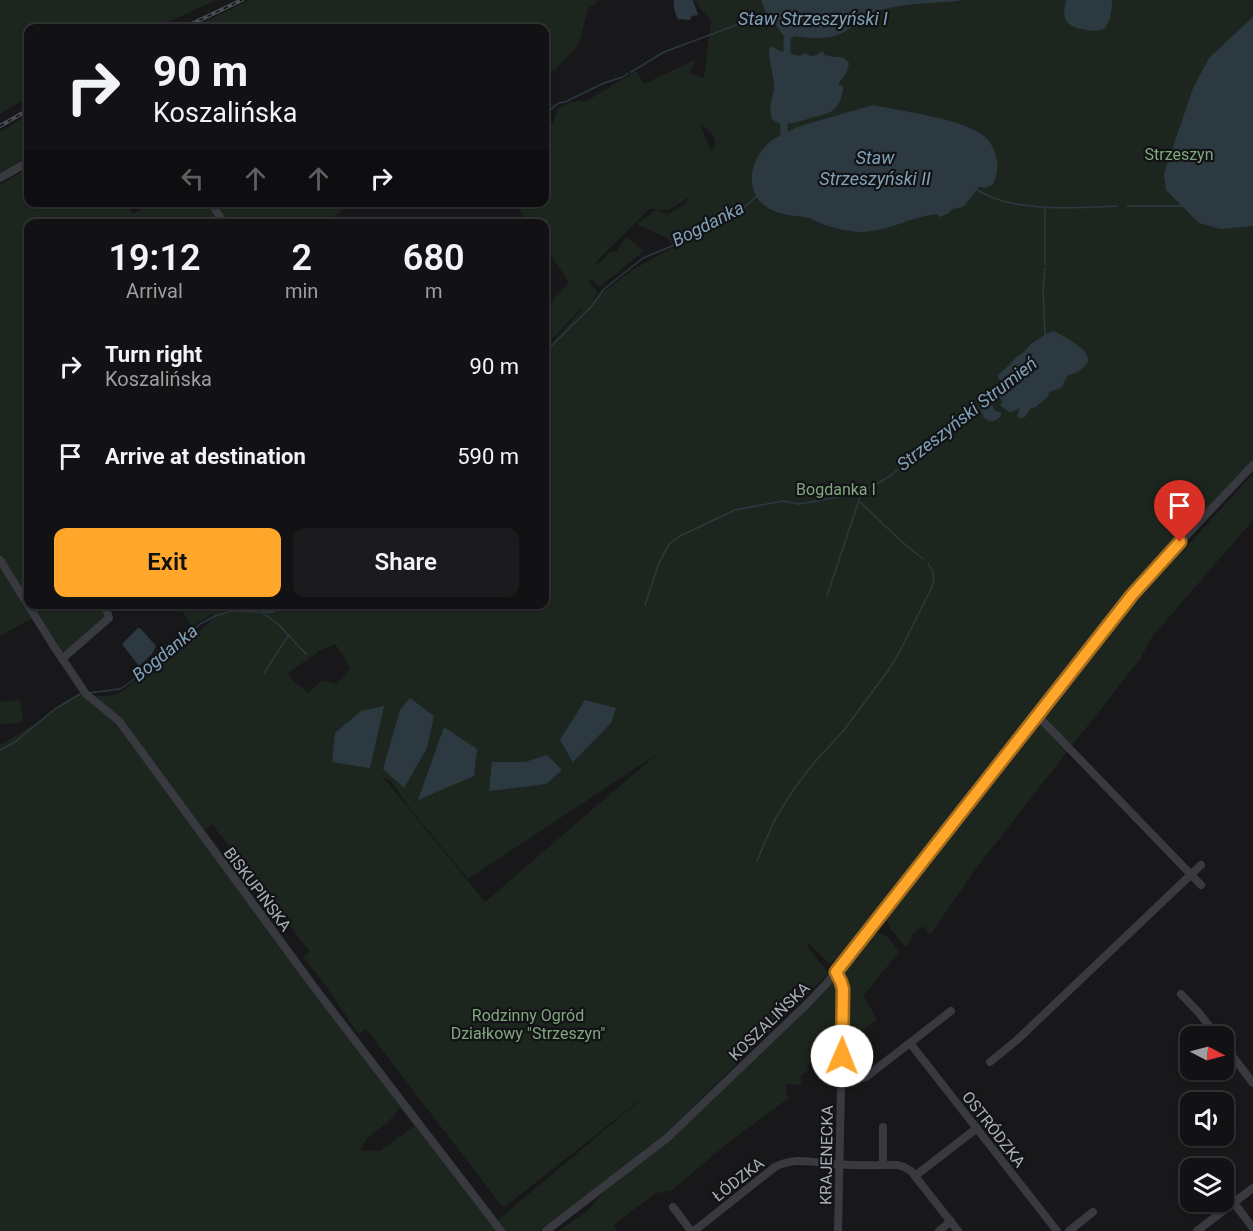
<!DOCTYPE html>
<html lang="en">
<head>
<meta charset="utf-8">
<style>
  :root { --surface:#121214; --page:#1b1b1d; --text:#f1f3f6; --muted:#9c9ea0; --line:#313234; --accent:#ffa62b }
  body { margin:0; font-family:Roboto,sans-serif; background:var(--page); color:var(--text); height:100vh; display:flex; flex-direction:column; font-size:22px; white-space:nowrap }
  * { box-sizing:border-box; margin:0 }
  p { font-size:20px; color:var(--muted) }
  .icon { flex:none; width:33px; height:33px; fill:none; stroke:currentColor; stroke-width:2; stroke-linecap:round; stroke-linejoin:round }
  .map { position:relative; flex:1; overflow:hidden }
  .sheet { position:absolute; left:24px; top:219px; width:525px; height:390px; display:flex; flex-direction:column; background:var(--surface); border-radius:12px; box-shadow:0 2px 4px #0004,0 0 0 2px var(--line) }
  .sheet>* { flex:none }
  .banner { position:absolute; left:24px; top:24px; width:525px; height:183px; border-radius:12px; box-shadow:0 2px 4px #0004,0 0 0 2px var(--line); background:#121214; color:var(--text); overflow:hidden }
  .needle { width:39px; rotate:96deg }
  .tools { position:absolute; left:1180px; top:1026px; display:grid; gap:12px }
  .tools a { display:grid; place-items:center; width:54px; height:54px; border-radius:12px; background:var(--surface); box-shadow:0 2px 4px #0004,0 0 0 2px var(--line); font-size:30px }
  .pin { position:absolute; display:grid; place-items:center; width:51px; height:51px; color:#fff; margin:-62px -26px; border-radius:50% 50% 50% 0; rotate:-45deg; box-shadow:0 0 6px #0007 }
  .pin .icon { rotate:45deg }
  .me { position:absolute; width:66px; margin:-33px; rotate:1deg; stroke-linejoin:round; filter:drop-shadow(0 0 4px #0008) }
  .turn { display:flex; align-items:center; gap:21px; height:126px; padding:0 30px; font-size:27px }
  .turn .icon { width:78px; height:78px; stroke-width:2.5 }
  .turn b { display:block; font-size:42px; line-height:51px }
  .lanes { display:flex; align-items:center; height:57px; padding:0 30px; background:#0003; justify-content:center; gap:30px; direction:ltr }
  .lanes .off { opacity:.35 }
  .eta { display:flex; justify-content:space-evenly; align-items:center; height:102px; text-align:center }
  .eta b { font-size:36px; font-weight:600; line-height:42px }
  .button { display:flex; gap:12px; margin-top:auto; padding:12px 30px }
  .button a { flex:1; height:69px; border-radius:12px; background:var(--accent); color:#111; font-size:24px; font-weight:600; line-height:69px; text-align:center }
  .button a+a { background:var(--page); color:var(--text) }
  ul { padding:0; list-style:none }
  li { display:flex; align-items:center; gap:18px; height:90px; padding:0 30px }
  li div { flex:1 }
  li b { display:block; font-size:22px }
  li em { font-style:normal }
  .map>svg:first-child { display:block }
  .green { fill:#1d261e; fill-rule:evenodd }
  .water { fill:#2c3940 }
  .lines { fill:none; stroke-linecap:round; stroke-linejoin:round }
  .stream { stroke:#2c3940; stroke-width:1.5 }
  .canal { stroke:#2c3940; stroke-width:7 }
  .minor { stroke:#383a40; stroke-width:8 }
  .rail-casing { stroke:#4b4e55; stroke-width:4 }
  .rail { stroke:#131315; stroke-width:1.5; stroke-dasharray:4.5; stroke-linecap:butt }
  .route-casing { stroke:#a66c1c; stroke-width:15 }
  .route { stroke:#ffa62b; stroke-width:10 }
  .labels { text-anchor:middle; stroke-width:4.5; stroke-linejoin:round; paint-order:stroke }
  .park-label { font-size:16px; fill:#7fa87f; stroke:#131315 }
  .street-label { font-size:16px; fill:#a9b0bb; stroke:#131315 }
  .water-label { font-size:18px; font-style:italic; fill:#7ea2b9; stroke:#131315 }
</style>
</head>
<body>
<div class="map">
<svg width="1253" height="1231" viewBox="0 0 1253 1231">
  <rect width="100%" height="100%" fill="#18181a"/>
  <path class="green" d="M0,0H216L155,28H28V97L0,114Z
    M250,0H600L588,8L579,44L555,70H545L544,28H192Z
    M694,0H761L766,14L764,0H1253V460L1136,582L837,964L834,960L830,964L806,941L809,949L829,973L654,1145L539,1231H0V745C28,730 52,710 79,694L93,696H109L118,694L155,666L176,647L193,637L211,621L214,613L192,626L178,605L544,604L545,351L583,308L579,310L545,347V309L569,282L545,247L544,224L529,223L514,203L544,202L545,122L553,124L558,109L571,102L587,101L636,71L644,84L695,60L690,73L704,78L711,21ZM701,123L713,135L716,146L711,151L700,124ZM689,197L685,204L668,214L656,210L637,224L669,239L674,247L634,269L588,303L599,293L589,282L590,278L599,287L644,251L626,237L617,251L610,252L597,265L595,263L649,209L669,210ZM335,644L343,655L350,669L336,684L322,680L309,693L293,681L288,673L321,650ZM657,754L485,902L383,777L390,780L412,811L468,879ZM212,824L310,952L303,957L326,986L359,1035L365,1029L370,1034L501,1205L505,1207L656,1087L498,1220L323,992L205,830ZM400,1108L414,1126L380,1151L360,1150L366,1139L389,1121Z
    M28,115V157L0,174V132Z
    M28,168V202L126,203L133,214L153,202L357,203L341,211L326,223L28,224V599L0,554V185Z
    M1253,474V520L1152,637L1140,659L977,867L930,935L923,926L911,935L912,937L909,940L911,942L906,946H904L890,928L886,918L1134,604Z
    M0,566L32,618L0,636Z
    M32,605H102L107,617L68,652L62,651Z
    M20,700L23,722L0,725V702Z
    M877,933C887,932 893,944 899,952L863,996L877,1019L851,1040L848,1016L846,1017L845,970L872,936Z
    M831,982H835L839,983L840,986L839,1054H823L807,1065L809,1070L801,1075V1085L786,1084V1093L789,1098L729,1142L671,1191L656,1193L613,1225L617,1231H559L587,1211L606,1190Z"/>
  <path class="water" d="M674,0H693L698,15L692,16L690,20L678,19C675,14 673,6 674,0Z
    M761,0H964C937,4 908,2 880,10C865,14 855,28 840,34C826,40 809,38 794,36L789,40H786L779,29L766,14Z
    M1066,0H1112C1112,8 1111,21 1105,28C1098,34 1073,29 1068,23C1062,18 1065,7 1066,0Z
    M1253,17V226L1221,229L1199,223L1166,190L1164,174L1193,88L1209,58Z
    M770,46L783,52L784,51L789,50L792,54L800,56L805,53C813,58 816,56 823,51L824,55L834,57H841L845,59L849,63C848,71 845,76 839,82V85L843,86C843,95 840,105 832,111C827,114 820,115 814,117C804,120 776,131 771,116C768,106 775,93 774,83C773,70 767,59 770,46Z
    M873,105C901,111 965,119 985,137C992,143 996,153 997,162C998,170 997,176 993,184L986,188L979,187L963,207L952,209L949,213L940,217L936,214C911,217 886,232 860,232C852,232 833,228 825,225C819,223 814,219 808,218C796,215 784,216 772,210C743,197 748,160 770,142C778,135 788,133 797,127Z
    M1054,331C1066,338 1085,346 1089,360C1084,368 1077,374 1068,375L1061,388L1049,392L1048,396L1036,407L1031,408L1025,417L1020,418L1017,417L1020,408L1012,412H1009L1000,405L1002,403L1001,399L989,402V405L993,406L994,410L1001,413V416C988,429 981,416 979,403C986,394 996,392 1000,380L997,376L1009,365L1017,356L1023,353L1032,343L1048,333Z
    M229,605V604L286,605L273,613L229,612Z
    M138,628L141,629L156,646L152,654L139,666L122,644Z
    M410,698L434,716L427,748L404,788L383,769L400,710Z
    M585,700L616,708L611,723L573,762L560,740Z
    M384,706L370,768L332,762L335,733L361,711Z
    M444,727L477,749L474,776L418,800Z
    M547,755L562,770L546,784L489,791L492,762H525Z"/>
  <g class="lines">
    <path class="stream" d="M631,72L664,52L766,14
      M544,115C554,110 552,103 565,102L604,83L623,77L628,73
      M977,190C1014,213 1075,208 1117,206
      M1127,206H1185
      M1045,209V265
      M1045,336L1043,289L1045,268
      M544,353L591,307L604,289L643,258L672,246L746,206L757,196
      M860,493L859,500L860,502L901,541L923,559
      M827,596L859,500
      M645,605L657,568L663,555L670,543L680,536L735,510L783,501L799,504L860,493L887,478L980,406
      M263,613L279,625L306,654
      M264,673L288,636
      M89,693L120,689L132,681L152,664L173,643L190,633L200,624L215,616L228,612
      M0,750L15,742L55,709L80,694
      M757,861L774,821L794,789L813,764L844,730L890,668L902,647L932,587C935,577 934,572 928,564"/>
    <path class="canal" d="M787,50V40
      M784,133V123"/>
    <path class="minor" d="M0,178L28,162
      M211,202L224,224
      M0,560L53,645L86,694L119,721L314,987L501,1231
      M62,659L109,618L105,604
      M1037,715L1201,885
      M836,972L841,982L843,993L838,1231
      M1181,994L1199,1013L1217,1036
      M910,1043L1057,1231
      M1224,1045L1253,1083
      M990,1062L1017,1040L1201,865
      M841,1077L859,1079L866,1077L951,1011
      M883,1165V1127
      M915,1176L977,1128
      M1234,1203L1253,1228
      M673,1207L691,1231
      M546,1231L667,1138L806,1005L826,984L1132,595L1151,573L1253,465
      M694,1231L775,1167C795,1156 815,1163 836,1164C857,1166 878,1165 898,1165L904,1167L911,1171L958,1231
      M939,1231L951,1221
      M1069,1231L1093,1212
      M1197,1231L1253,1188"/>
    <defs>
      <path id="rail" d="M183,28L242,0
        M0,126L28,110"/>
    </defs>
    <use href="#rail" class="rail-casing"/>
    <use href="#rail" class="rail"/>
  </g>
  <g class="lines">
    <defs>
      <path id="route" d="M842,1056L843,989L841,982L836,972L1132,595L1180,542"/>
    </defs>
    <use href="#route" class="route-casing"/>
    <use href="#route" class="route"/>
  </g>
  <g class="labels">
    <g class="park-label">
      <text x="1179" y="160">Strzeszyn</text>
      <text x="836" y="495">Bogdanka I</text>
      <text x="528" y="1021">Rodzinny Ogród<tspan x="528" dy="18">Działkowy "Strzeszyn"</tspan></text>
    </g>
    <g class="street-label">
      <text transform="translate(258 889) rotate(53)" y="6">BISKUPIŃSKA</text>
      <text transform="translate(769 1021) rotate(-44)" y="6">KOSZALIŃSKA</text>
      <text transform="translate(994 1129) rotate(52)" y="6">OSTRÓDZKA</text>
      <text transform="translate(826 1155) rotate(-89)" y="6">KRAJENECKA</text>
      <text transform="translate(738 1179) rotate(-38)" y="6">ŁÓDZKA</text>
    </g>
    <g class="water-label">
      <text x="813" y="25">Staw Strzeszyński I</text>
      <text x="875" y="164">Staw<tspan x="875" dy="21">Strzeszyński II</tspan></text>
      <text transform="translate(708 224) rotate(-27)" y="6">Bogdanka</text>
      <text transform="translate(967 414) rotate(-38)" y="6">Strzeszyński Strumień</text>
      <text transform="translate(165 653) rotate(-39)" y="6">Bogdanka</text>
    </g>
  </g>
</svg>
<div class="tools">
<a><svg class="needle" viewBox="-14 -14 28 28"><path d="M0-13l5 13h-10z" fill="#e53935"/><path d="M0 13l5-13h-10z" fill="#9c9ea0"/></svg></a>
<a><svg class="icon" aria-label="sound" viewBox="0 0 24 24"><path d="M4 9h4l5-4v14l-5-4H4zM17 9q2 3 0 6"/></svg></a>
<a><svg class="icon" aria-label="layers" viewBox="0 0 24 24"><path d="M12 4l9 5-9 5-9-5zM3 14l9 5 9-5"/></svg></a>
</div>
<div class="pin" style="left:1180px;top:542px;background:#d93025"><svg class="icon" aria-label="arrive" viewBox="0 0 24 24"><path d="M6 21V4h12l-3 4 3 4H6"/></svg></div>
<svg class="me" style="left:842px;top:1056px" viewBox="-20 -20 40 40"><circle r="19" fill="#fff"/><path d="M0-13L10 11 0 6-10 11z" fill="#ffa62b"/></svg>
<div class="banner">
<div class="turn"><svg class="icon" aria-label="right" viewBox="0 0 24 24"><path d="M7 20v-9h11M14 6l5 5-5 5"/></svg><div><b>90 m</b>Koszalińska</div></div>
<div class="lanes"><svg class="icon off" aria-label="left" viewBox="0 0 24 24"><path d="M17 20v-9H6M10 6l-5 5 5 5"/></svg><svg class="icon off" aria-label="ahead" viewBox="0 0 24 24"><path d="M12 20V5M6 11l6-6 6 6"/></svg><svg class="icon off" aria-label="ahead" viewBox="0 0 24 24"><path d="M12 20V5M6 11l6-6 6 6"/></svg><svg class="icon" aria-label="right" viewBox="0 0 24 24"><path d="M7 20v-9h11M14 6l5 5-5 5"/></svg></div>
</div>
<section class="sheet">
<div class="eta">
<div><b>19:12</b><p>Arrival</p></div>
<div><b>2</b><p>min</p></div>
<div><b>680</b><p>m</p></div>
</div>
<ul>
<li><svg class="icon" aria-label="right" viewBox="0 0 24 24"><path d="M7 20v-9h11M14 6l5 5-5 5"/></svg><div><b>Turn right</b><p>Koszalińska</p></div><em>90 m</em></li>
<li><svg class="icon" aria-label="arrive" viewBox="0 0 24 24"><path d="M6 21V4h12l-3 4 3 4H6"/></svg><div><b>Arrive at destination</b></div><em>590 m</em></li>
</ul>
<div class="button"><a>Exit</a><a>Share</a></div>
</section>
</div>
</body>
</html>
